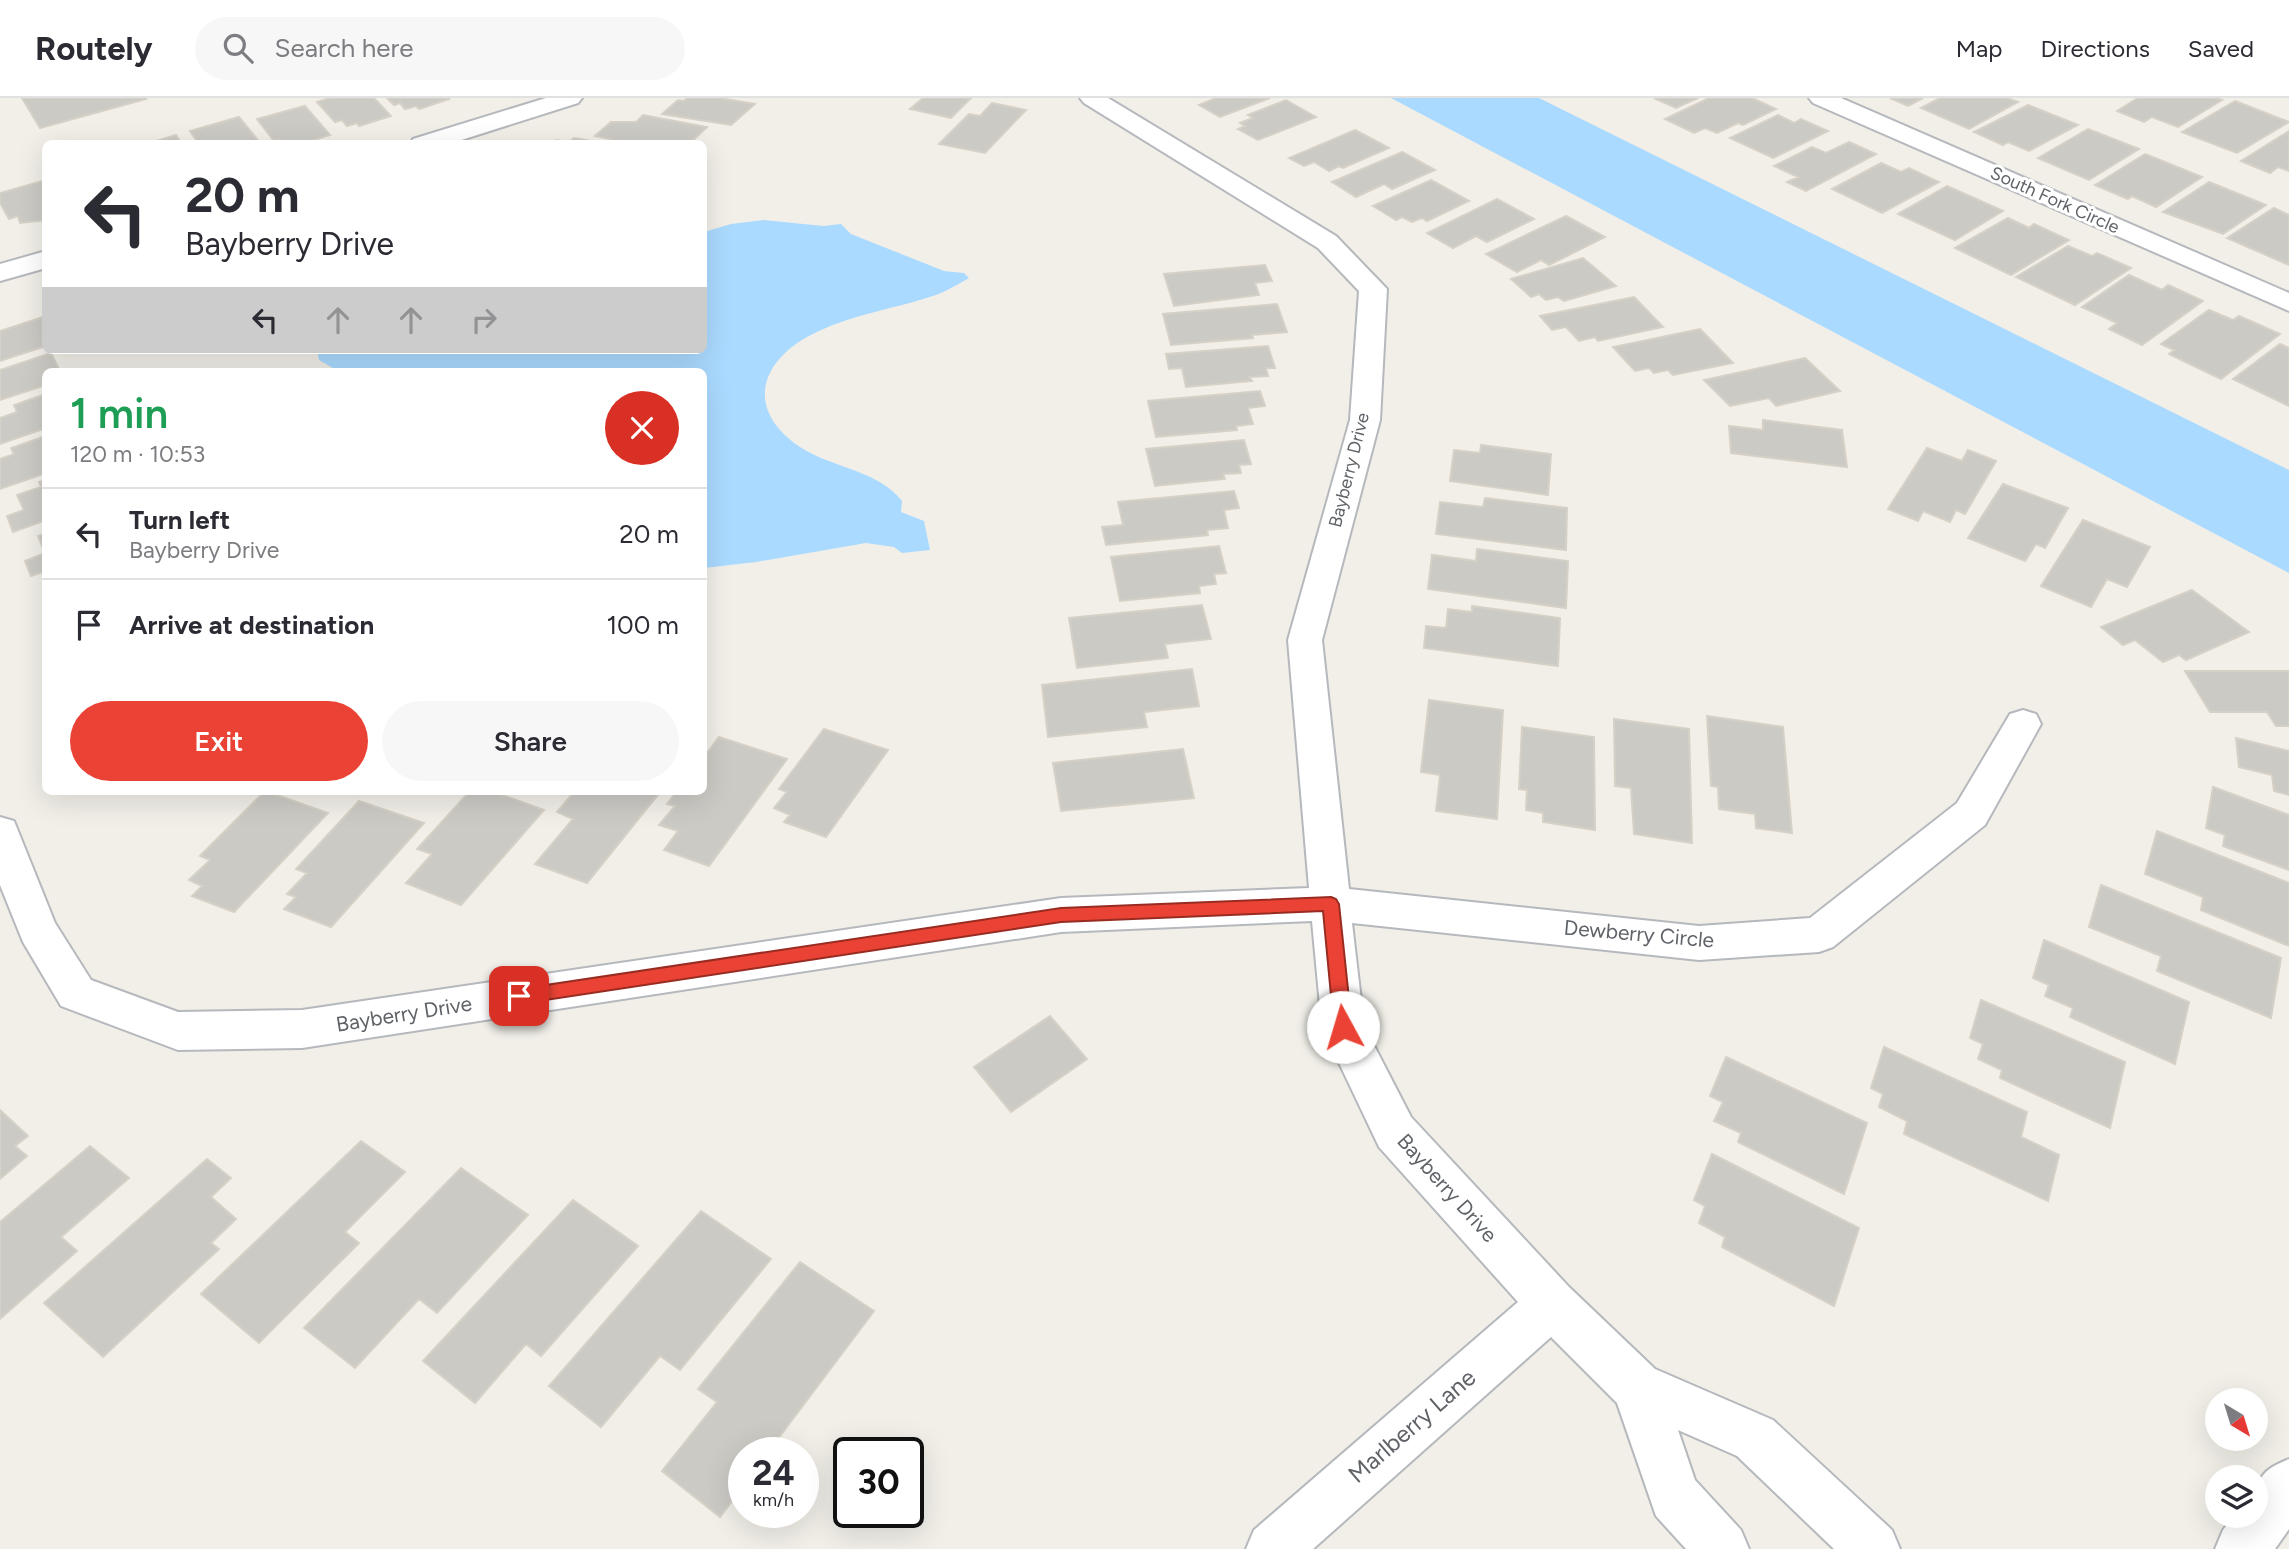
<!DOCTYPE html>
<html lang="en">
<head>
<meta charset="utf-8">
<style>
  :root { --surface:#fff; --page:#f7f7f7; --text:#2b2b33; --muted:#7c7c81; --line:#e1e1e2; --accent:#ea4335 }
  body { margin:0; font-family:Figtree,sans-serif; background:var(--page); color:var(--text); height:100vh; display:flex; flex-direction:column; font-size:26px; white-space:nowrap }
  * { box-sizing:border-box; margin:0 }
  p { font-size:23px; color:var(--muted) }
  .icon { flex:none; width:38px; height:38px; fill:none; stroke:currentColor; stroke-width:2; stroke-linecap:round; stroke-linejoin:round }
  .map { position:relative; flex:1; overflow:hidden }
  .details { position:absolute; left:42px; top:270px; width:665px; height:427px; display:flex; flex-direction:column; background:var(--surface); border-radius:10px; box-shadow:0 7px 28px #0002 }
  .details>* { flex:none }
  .hud { position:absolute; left:42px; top:42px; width:665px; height:214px; border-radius:10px; box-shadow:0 7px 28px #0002; background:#fff; color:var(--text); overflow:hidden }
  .needle { width:46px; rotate:142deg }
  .controls { position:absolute; left:2205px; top:1290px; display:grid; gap:14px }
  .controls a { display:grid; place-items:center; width:63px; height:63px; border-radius:50%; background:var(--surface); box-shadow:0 7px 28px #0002; font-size:35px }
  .speed { position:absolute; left:728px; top:1339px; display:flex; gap:14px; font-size:35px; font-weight:700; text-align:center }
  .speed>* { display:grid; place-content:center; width:91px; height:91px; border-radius:50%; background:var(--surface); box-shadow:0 7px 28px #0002; line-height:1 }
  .speed small { font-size:18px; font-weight:400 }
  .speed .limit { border:4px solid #111; border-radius:10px; background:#fff; color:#111 }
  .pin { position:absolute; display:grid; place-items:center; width:60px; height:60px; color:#fff; margin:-30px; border-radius:14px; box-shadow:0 4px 10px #0006 }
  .me { position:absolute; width:77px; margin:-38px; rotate:354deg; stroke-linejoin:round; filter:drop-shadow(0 0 5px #0008) }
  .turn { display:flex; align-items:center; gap:24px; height:147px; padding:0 28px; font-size:32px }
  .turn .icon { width:91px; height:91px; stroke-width:2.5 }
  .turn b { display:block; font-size:49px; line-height:60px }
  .lanes { display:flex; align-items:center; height:66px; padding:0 28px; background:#0003; justify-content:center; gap:35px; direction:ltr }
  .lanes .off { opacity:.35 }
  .round { display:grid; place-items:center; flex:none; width:74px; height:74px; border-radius:37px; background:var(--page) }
  .overview { display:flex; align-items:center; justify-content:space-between; height:119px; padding:0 28px }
  h1 { font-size:42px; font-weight:600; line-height:52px; color:#1e9e55 }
  .action { display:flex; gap:14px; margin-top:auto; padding:14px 28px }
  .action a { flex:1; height:80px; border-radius:42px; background:var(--accent); color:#fff; font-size:28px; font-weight:600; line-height:80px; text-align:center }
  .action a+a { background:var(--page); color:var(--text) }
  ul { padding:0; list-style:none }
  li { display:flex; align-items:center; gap:21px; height:91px; padding:0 28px; border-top:2px solid var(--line) }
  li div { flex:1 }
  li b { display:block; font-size:26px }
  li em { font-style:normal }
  header { display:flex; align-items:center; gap:42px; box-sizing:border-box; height:98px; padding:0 35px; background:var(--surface); border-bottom:2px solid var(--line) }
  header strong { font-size:33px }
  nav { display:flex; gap:38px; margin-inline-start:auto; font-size:24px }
  .search { width:490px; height:63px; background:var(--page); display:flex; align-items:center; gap:18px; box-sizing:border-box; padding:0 24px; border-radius:38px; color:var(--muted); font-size:26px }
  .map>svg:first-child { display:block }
  .water { fill:#aadaff }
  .building { fill:#cccac5; stroke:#d6d1c6; stroke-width:2 }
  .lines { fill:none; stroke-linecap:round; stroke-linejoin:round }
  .minor-casing { stroke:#b5b8bc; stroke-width:4 }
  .tertiary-casing { stroke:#b5b8bc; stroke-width:4 }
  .minor { fill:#fff; fill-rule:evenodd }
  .tertiary { fill:#fff; fill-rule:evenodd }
  .route { fill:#ea4335; stroke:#982c22; stroke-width:2 }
  .labels { text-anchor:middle; stroke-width:6; stroke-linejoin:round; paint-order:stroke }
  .far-street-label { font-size:18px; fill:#5f6368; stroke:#fff }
  .street-label { font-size:21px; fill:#5f6368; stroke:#fff }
  .near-street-label { font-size:24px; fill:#5f6368; stroke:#fff }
</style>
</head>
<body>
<header>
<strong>Routely</strong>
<div class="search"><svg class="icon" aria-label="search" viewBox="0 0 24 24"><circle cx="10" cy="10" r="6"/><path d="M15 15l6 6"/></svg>Search here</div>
<nav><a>Map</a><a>Directions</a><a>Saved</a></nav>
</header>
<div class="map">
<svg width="2289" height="1451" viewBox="0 0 2289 1451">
  <rect width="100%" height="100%" fill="#f1efe8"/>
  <path class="water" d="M1391,0H1539L2289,372V475Z
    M764,122L823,128L841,126L851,136L944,173L964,175L969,180C958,186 947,193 936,197C898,210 855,216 819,233C761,259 742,310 800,349C832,370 878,372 902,403L901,414L924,423L930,452L902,455L894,449L866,445L756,464L704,470V273H338L319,262L317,252H704V134L731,126Z"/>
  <path class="building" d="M22,0H145L146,1L40,30Z
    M330,0H374L391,18L359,28L357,25L347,28L342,22L335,24L317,4Z
    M387,0H448L449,1L419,11L416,8L405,11L400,5L394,7Z
    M687,0H719L755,6L731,27L662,16L678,2L684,3Z
    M923,0H971L951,20L910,11Z
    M1216,0H1270L1220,19L1199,7Z
    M1654,0H1698L1676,10Z
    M1709,0H1752L1776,11L1743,27L1738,25L1717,35L1705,30L1694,35L1665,21Z
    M1890,0H1923L1908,8Z
    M1940,0H2007L2018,4L1969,31L1921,10Z
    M2138,0H2216L2222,2L2178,29L2152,19L2144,24L2117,13Z
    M1286,2L1316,19L1258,42L1238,31L1245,28L1240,25L1253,20L1248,17Z
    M2235,3L2289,24L2237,55L2182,34Z
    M992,5L1026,12L985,55L939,46L969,16L980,18Z
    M2028,7L2078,27L2029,53L2008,44L2003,47L1974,34Z
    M305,8L330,37L301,46H284L280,41L274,43L257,21Z
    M643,17L707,29L689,46H635L595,38L611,24H636Z
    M1778,17L1794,25L1801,21L1828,33L1773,60L1730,40Z
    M239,19L261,46H199L190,33Z
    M2088,31L2139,51L2089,82L2038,60Z
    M1355,32L1389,50L1343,70L1339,68L1329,73L1314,64L1304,68L1289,60Z
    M2289,33V73L2278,69L2270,75L2241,63Z
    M176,37L182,46H147Z
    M574,40L608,46H551L556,42L569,44Z
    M1849,44L1876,56L1806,93L1787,84L1798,79L1774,68L1812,49L1826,55Z
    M1402,54L1435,72L1392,91L1384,86L1356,99L1332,84Z
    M2145,56L2202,79L2156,109L2132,98L2128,101L2095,87Z
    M1881,65L1901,74L1909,70L1939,84L1882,115L1832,91Z
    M46,82V122L20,125L18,118L9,121L0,105V95Z
    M1431,82L1469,103L1427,123L1422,120L1412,124L1402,119L1396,122L1373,108Z
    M2209,84L2266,107L2223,136L2163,114Z
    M1947,88L2003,113L1955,142L1898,116Z
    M1497,101L1534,121L1487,144L1476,138L1453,150L1427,135Z
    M2274,110L2289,117V167L2227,140Z
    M1566,118L1605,139L1549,167L1541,162L1517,174L1486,156Z
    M2008,120L2029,130L2034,126L2069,142L2011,177L1955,150Z
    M2068,148L2092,158L2097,155L2131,170L2075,207L2016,179Z
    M1583,160L1616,188L1564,203L1558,199L1546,202L1539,196L1531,199L1511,181Z
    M1265,167L1272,183L1255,185L1259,197L1174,208L1164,176Z
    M2129,177L2162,192L2168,187L2203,203L2142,247L2109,231L2117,225L2082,209Z
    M1634,199L1663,229L1598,243L1595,239L1579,243L1566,229L1552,232L1540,218Z
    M1277,206L1287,234L1252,237L1253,240L1171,247L1163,216Z
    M2209,212L2233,222L2239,218L2280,236L2221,281L2169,256L2174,252L2161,246Z
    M46,218V248L0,263V233Z
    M1700,231L1733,265L1673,277L1668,272L1654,275L1649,270L1635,273L1613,249Z
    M2280,246L2289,250V308L2233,281Z
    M1268,248L1275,270H1266L1268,278L1249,279L1252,283L1186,289L1182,270L1169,271L1166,256Z
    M51,255L60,273H46V287L0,302V272Z
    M1805,260L1840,293L1776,308L1769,300L1730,308L1704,282Z
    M1260,293L1265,308L1248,310L1253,326L1236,328L1237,332L1156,339L1148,303Z
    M46,296V330L0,346V320L17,314L14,307Z
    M1763,322L1842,332L1847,369L1731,355L1729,328L1763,332Z
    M46,338V375L0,391V361L14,356L11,350Z
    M1244,342L1251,366L1239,367L1241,375L1223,376L1225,381L1155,388L1146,351Z
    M1481,347L1551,356L1548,397L1450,383L1454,352L1480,355Z
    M1927,350L1962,363L1968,352L1996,363L1965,416L1956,412L1950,424L1923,413L1918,423L1888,411Z
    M46,382V422L13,434L7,418L24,412L17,397L41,389L39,384Z
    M2003,386L2068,410L2045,450L2036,446L2025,463L1968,440Z
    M1234,393L1239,410L1224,412L1228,430L1207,432L1208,437L1106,447L1102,429L1123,427L1118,404Z
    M1485,400L1567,410L1566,452L1436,436L1440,404L1483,409Z
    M2083,422L2150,449L2127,489L2107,481L2091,509L2041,488Z
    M46,435V473L31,478L25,463L45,455L38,438Z
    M1219,448L1226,475L1214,476L1216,486L1199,488L1200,495L1120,503L1111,459Z
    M1477,451L1568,463L1566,510L1428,491L1432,457L1476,463Z
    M2192,492L2249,534L2186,562L2179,557L2163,564L2135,542L2123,547L2101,529Z
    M1202,507L1211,541L1165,546L1168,560L1077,570L1069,520Z
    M1472,508L1560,520L1558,568L1424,550L1426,528L1446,530L1448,511L1472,514Z
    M1192,571L1199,608L1144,614L1147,629L1048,639L1042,587Z
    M2185,573H2289V628H2276L2267,614H2210Z
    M1429,602L1503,612L1497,721L1436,713L1440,677L1421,674Z
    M1707,618L1783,629L1792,735L1756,730L1755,716L1719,711L1718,689L1711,688Z
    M1614,621L1689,631L1692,745L1634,736L1631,690L1615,688Z
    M1522,629L1594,639L1595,732L1543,724V715L1526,712L1527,692L1519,691Z
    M824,631L888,652L826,739L784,724L790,717L774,710L787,694L779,691Z
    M719,639L787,661L709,768L664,752L678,733L659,727L675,708L667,706L677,693H704V659Z
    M2236,640L2289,653V697L2274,693L2272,677L2239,669Z
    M1183,651L1194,700L1061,713L1053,665Z
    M2213,689L2289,717V772L2223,748L2225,737L2206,730Z
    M265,693L328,715L234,814L192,798L202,788L189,782L210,762L200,758Z
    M470,693H491L544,712L461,807L406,785L432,756L417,751Z
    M575,693H661L587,785L535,766L573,721L557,714Z
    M359,703L424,725L331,829L284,811L296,799L287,796L307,775L296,771Z
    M2157,733L2289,785V848L2201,812L2203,799L2145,776Z
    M2101,787L2281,860L2271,920L2157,873L2161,858L2089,829Z
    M2044,842L2189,904L2175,966L2070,919L2073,910L2045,898L2049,887L2033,880Z
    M1981,902L2125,964L2110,1030L2000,980L2002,972L1978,961L1983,946L1970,940Z
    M1050,918L1087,961L1011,1014L974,969Z
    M1884,949L2027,1014L2021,1039L2059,1057L2048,1103L1904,1036L1907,1023L1879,1009L1883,996L1871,990Z
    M1726,959L1867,1025L1844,1096L1738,1044L1741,1035L1714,1023L1723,1004L1710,998Z
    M0,1012L28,1038L15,1048L27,1058L0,1081Z
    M361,1043L405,1074L345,1134L359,1145L259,1245L201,1196Z
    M90,1048L129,1080L61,1139L77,1153L0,1221V1124Z
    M1712,1056L1859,1130L1834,1208L1722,1149L1725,1139L1699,1125L1705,1108L1694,1102Z
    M207,1061L231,1080L211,1099L236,1121L211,1145L219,1151L103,1259L44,1205Z
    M461,1070L528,1117L437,1215L419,1201L355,1270L304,1230Z
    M573,1102L638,1148L541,1258L526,1246L475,1305L423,1263Z
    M701,1113L771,1161L680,1272L660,1258L601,1329L549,1288Z
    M800,1164L874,1213L768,1354H744V1387L720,1419L662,1373L717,1304L698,1291Z"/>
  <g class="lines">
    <defs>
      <path id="minor" d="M546,0H582L578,5L449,46H410L413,41Z
        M1080,0H1108L1336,138L1387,191L1380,322L1322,542L1349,791L1699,828L1810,820L1957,705L2010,616L2023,612L2036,616L2041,626L1985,727L1833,849L1819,854L1699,862L1352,825L1364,928L1411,1019L1569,1189L1655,1271L1773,1322L1892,1432L1900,1451H1834L1737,1358L1678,1332L1695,1382L1741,1432L1749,1451H1686L1656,1418L1617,1305L1551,1239L1313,1451H1246L1254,1432L1518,1204L1379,1049L1322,929L1312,823L1061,834L302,950L178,952L61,908L23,844L0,787V719L14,723L55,825L91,882L178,914L302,912L1061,800L1309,790L1288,542L1350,322L1359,193L1318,150L1084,5Z
        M1809,0H1841L2289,195V213L1813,5Z
        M46,153V170L0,183V166Z"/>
      <path id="tertiary" d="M2289,1361V1431L2275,1451H2215L2223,1432L2234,1418H2256C2256,1384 2256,1374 2289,1361Z"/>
    </defs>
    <use href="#minor" class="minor-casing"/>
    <use href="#tertiary" class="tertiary-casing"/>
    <use href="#minor" class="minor"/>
    <use href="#tertiary" class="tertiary"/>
  </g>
  <path class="route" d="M1331,799L1336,801L1339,806L1352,929L1349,934L1343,937L1337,934L1334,929L1323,813L1061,824L519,906L513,904L510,898L513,893L519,891L1061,810Z"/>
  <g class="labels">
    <g class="far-street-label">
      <text transform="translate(2055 102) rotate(24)" y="6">South Fork Circle</text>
      <text transform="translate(1349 372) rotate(-76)" y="6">Bayberry Drive</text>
    </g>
    <g class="street-label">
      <text transform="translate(1639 836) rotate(5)" y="7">Dewberry Circle</text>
      <text transform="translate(404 916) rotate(-9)" y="7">Bayberry Drive</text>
      <text transform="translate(1447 1090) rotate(48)" y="7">Bayberry Drive</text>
    </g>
    <g class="near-street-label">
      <text transform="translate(1412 1328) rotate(-41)" y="8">Marlberry Lane</text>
    </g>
  </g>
</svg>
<div class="controls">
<a><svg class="needle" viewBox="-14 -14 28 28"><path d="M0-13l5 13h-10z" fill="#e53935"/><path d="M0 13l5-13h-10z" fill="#7c7c81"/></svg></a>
<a><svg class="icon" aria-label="layers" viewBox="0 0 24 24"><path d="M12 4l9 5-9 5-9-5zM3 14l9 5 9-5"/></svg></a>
</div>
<div class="speed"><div>24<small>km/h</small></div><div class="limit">30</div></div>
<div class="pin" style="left:519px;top:898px;background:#d93025"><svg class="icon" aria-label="arrive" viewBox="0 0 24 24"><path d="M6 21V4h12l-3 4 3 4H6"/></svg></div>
<svg class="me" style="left:1343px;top:929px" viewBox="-20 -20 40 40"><circle r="19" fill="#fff"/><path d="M0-13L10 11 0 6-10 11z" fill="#ea4335"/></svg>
<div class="hud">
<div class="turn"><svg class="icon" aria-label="left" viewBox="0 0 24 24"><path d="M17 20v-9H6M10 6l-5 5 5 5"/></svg><div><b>20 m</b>Bayberry Drive</div></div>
<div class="lanes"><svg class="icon" aria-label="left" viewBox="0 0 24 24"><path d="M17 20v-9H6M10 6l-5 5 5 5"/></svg><svg class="icon off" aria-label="ahead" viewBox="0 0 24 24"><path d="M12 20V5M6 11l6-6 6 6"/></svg><svg class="icon off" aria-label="ahead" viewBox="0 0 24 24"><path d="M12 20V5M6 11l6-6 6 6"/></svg><svg class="icon off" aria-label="right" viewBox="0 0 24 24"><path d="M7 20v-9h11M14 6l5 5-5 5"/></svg></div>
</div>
<section class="details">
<div class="overview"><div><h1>1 min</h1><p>120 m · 10:53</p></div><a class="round" style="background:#d93025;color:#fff"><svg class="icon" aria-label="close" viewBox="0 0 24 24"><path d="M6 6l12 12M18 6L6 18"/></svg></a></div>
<ul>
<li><svg class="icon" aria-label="left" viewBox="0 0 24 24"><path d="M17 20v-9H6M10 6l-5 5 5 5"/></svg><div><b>Turn left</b><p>Bayberry Drive</p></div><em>20 m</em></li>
<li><svg class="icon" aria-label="arrive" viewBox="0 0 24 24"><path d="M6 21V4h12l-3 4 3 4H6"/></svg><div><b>Arrive at destination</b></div><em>100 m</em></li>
</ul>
<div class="action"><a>Exit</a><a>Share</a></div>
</section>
</div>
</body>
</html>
